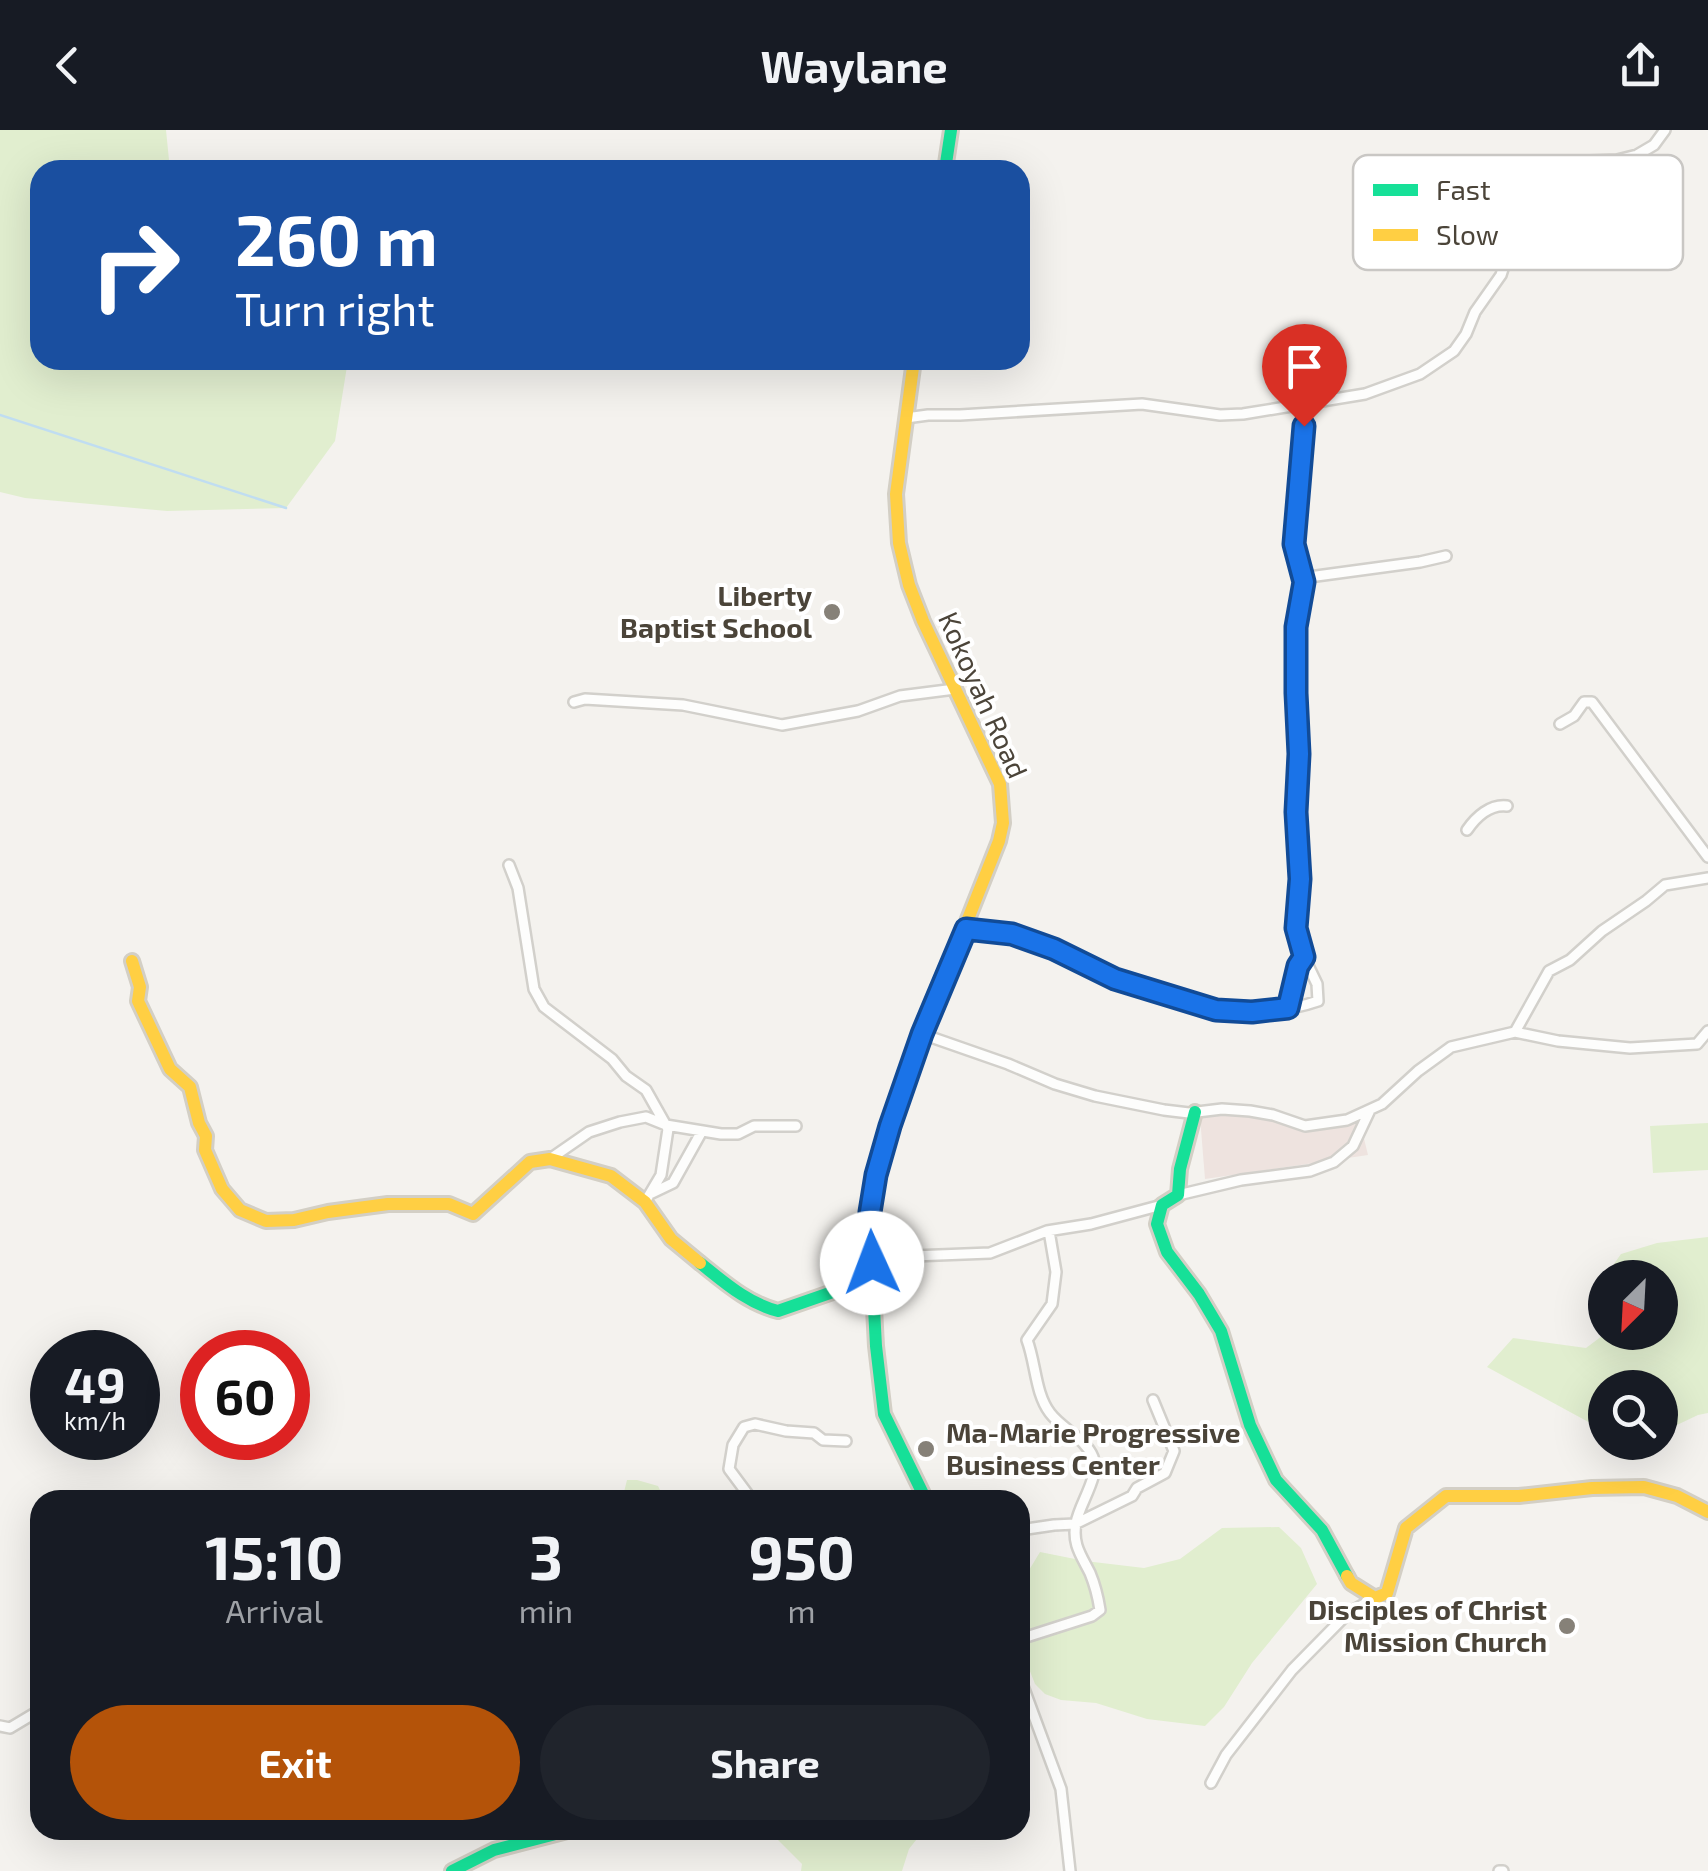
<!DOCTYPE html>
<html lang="en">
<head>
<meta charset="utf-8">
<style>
  :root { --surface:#171b24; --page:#20242c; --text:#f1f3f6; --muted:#9ea1a6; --accent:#b45309 }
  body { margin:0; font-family:"Exo 2",sans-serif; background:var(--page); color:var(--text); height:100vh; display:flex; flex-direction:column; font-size:38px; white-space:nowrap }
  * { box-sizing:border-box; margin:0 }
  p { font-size:32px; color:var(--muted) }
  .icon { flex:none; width:55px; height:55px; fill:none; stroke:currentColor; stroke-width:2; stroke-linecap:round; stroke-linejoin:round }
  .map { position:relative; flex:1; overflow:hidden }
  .sheet { position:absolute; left:30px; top:1360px; width:1000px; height:350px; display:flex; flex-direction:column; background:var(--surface); border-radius:30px; box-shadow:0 10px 40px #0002 }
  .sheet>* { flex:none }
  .top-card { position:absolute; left:30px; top:30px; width:1000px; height:210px; border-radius:30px; box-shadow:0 10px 40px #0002; background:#1a4fa0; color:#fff; overflow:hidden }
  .needle { width:65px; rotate:204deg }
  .fabs { position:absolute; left:1588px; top:1130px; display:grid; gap:20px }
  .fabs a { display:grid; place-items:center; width:90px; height:90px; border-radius:50%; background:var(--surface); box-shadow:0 10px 40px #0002; font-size:50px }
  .speed { position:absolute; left:30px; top:1200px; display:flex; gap:20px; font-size:50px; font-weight:700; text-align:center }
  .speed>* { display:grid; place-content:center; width:130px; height:130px; border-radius:50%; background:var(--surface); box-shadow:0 10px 40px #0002; line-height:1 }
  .speed small { font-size:25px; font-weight:400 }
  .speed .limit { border:15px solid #d22; background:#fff; color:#111 }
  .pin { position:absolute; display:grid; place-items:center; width:85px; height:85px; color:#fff; margin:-102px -42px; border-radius:50% 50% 50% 0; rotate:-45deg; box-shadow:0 0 10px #0007 }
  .pin .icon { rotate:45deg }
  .me { position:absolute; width:110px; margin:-55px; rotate:358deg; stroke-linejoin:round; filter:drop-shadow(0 0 8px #0008) }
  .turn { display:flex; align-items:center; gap:35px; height:210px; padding:0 40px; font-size:45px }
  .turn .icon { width:130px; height:130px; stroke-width:2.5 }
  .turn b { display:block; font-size:70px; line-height:85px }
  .eta { display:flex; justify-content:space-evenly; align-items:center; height:170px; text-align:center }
  .eta b { font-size:60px; font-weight:700; line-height:70px }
  .button { display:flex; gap:20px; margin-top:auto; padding:20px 40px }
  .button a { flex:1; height:115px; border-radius:60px; background:var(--accent); color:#fff; font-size:40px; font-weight:700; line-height:115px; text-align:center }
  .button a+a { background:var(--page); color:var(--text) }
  header { display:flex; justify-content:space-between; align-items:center; height:130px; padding:0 40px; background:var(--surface); font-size:45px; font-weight:700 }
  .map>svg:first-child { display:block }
  .medical { fill:#eee3df }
  .green { fill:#e1eecf }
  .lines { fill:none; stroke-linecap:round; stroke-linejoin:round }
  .stream { stroke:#c0ddf1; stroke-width:2.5 }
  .street-casing { stroke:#d2d0cb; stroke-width:14 }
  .fast-casing { stroke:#d3cfc5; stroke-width:18 }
  .slow-casing { stroke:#d3cfc5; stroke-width:18 }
  .street { stroke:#fdfdfc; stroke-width:9 }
  .fast { stroke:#16e098; stroke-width:12 }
  .slow { stroke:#ffcf43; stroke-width:12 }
  .route-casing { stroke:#114b97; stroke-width:25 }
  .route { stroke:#1a73e8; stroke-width:18 }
  .poi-dot { fill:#868178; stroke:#fff; stroke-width:4 }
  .labels { text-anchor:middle; stroke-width:8; stroke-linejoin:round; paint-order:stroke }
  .poi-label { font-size:28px; font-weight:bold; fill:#4b4439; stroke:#fff; text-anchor:end }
  .street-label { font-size:28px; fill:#4b4439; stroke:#fff }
  .key { fill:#fff; stroke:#c9c7c4; stroke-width:2.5 }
  .key-label { font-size:28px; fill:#4b4439 }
</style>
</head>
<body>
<header><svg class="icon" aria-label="back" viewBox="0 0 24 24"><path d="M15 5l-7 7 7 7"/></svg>Waylane<svg class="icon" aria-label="share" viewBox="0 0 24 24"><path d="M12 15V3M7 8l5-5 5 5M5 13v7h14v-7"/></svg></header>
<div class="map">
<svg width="1708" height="1741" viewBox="0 0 1708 1741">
  <rect width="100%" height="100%" fill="#f4f2ee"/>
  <path class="medical" d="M1268,982L1309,999L1359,988L1368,1025L1205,1049L1200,987Z"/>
  <path class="green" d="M0,0H166L170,40H40V230H348L335,311L286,378L167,381L25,368L0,362Z
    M1708,993V1040L1653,1043L1650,996Z
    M1708,1107V1283L1698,1285L1660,1303V1258H1605V1301L1487,1237L1513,1208L1586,1218L1606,1203L1660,1202V1148H1605V1198L1599,1155L1621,1124L1657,1113Z
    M627,1350H637L658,1356L665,1370H622Z
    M1279,1397L1301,1418L1317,1454L1252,1533L1224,1577L1205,1596L1147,1589L1096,1573L1061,1570L1045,1564L1035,1554L1020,1516V1455L1040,1422L1085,1431L1144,1438L1180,1429L1222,1398Z
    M759,1700H924L909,1719L902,1741H801L802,1734L776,1708Z"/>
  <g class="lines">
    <path class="stream" d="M0,285L286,378"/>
    <defs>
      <path id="street" d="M1305,275L1294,414L1296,427L1309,447L1420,432L1446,426
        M906,288L928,285H960L1142,274L1220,285L1243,284L1365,264L1420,244L1454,221L1466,204L1475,182L1501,145L1512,111L1525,91L1527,70L1531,64L1575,42L1590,31L1617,30L1637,25L1654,15L1665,0
        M574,572L585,569L683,575L782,595L858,581L900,566L955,559
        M1560,594L1574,586L1584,572H1592L1708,727
        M1467,700C1476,687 1490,674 1507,676
        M509,735L518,758L534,859L544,877L612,929L626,946L646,960L668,999L661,1045L645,1072
        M966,799C981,801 997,801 1012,805C1050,813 1082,836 1117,850C1180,875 1252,894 1318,871L1317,854L1304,827L1296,798L1300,749L1297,683L1299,624L1296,563V497L1304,452L1301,437
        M1288,878L1298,835L1304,827
        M1515,902L1549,841L1570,830L1602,801L1646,771L1665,755L1708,748
        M922,904L1008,934L1055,954L1095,966L1164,980L1189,983L1222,979L1250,981L1273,985L1305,996L1347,990L1382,974L1418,941L1451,917L1515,902L1558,911L1630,918L1697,914L1708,901
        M550,1029L589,1002L620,992L646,987L666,995L721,1004H738L754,996H796
        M650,1064L673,1053L702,1001
        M1178,1065L1241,1050L1310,1041L1334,1032L1353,1016L1370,980
        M872,1133L913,1126L990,1123L1047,1101L1091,1094L1162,1075
        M752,1370L729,1339L733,1315L744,1297L755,1294L786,1301L814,1303L823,1310L846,1311
        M1020,1400L1054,1395L1075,1394L1132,1366L1137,1358L1165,1343L1174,1321L1153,1270
        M1020,1509L1092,1486L1100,1480C1098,1467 1095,1455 1090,1443C1081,1425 1072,1414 1076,1393C1079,1374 1101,1345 1093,1327C1085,1308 1062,1299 1050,1283C1035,1263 1036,1234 1027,1210L1052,1174L1056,1142L1049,1101
        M1020,1548L1061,1659L1070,1741
        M0,1596L10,1598L40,1580
        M1211,1653L1226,1625L1292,1540L1348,1483L1375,1468
        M1499,1741H1503"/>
      <path id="fast" d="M945,40L951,0
        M1195,982L1180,1039L1178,1065L1162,1075L1157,1094L1167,1122L1199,1164L1221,1201L1250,1295L1276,1350L1322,1400L1347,1446
        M700,1133C724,1152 747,1173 778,1181L873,1148
        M926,1370L884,1284L876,1216L869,1083L876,1045L890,996L943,852
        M452,1741L494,1720L571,1700"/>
      <path id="slow" d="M914,230L896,364L899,413L909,455L923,491L1000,654L1003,693L999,711L943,852
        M132,831L140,857L138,871L170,939L190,957L199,993L206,1006L205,1020L222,1059L240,1080L266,1091L294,1090L328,1082L388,1074H449L473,1084L530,1032L550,1029L611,1046L645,1072L671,1109L700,1133
        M1347,1446L1351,1453L1375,1468L1387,1463L1406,1398L1446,1366H1519L1592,1358L1644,1357L1677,1366L1708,1382"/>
    </defs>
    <use href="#street" class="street-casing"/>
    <use href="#fast" class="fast-casing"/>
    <use href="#slow" class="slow-casing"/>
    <use href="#street" class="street"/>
    <use href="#fast" class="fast"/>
    <use href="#slow" class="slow"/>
  </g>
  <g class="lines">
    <defs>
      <path id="route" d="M872,1133L870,1082L876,1045L890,996L922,904L966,799L1012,804L1054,819L1115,849L1216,880L1252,882L1288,878L1298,836L1304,827L1296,798L1300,749L1296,682L1299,624L1296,563V497L1304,452L1294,414L1304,296"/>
    </defs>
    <use href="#route" class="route-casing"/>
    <use href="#route" class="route"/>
  </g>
  <g class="poi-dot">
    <circle cx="832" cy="482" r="10"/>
    <circle cx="926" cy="1319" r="10"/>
    <circle cx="1567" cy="1496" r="10"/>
  </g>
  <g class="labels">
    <g class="poi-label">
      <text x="812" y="476">Liberty<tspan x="812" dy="32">Baptist School</tspan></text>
      <text x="946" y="1313" text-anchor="start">Ma-Marie Progressive<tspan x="946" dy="32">Business Center</tspan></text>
      <text x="1547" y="1490">Disciples of Christ<tspan x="1547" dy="32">Mission Church</tspan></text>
    </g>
    <g class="street-label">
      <text transform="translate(983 565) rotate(66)" y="10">Kokoyah Road</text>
    </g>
  </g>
  <rect x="1353" y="25" width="330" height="115" rx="15" class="key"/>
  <rect x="1373" y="54" width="45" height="12" fill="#16e098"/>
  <rect x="1373" y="99" width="45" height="12" fill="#ffcf43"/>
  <g class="key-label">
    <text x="1436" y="70">Fast</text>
    <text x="1436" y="115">Slow</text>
  </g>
</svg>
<div class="fabs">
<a><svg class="needle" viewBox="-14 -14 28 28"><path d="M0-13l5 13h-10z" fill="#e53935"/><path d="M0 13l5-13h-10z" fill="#9ea1a6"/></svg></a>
<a><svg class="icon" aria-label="search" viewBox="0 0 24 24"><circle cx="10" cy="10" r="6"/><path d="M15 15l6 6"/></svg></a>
</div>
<div class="speed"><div>49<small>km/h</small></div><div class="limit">60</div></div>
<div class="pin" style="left:1304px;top:296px;background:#d93025"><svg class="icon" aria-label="arrive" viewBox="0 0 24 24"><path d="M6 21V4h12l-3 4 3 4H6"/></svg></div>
<svg class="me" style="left:872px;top:1133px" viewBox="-20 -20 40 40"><circle r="19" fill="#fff"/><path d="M0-13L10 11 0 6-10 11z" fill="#1a73e8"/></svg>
<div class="top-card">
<div class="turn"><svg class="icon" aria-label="right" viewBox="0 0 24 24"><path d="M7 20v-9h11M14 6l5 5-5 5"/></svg><div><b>260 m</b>Turn right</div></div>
</div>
<section class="sheet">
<div class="eta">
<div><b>15:10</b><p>Arrival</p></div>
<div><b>3</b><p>min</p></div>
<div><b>950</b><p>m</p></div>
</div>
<div class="button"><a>Exit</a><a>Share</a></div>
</section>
</div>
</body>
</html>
